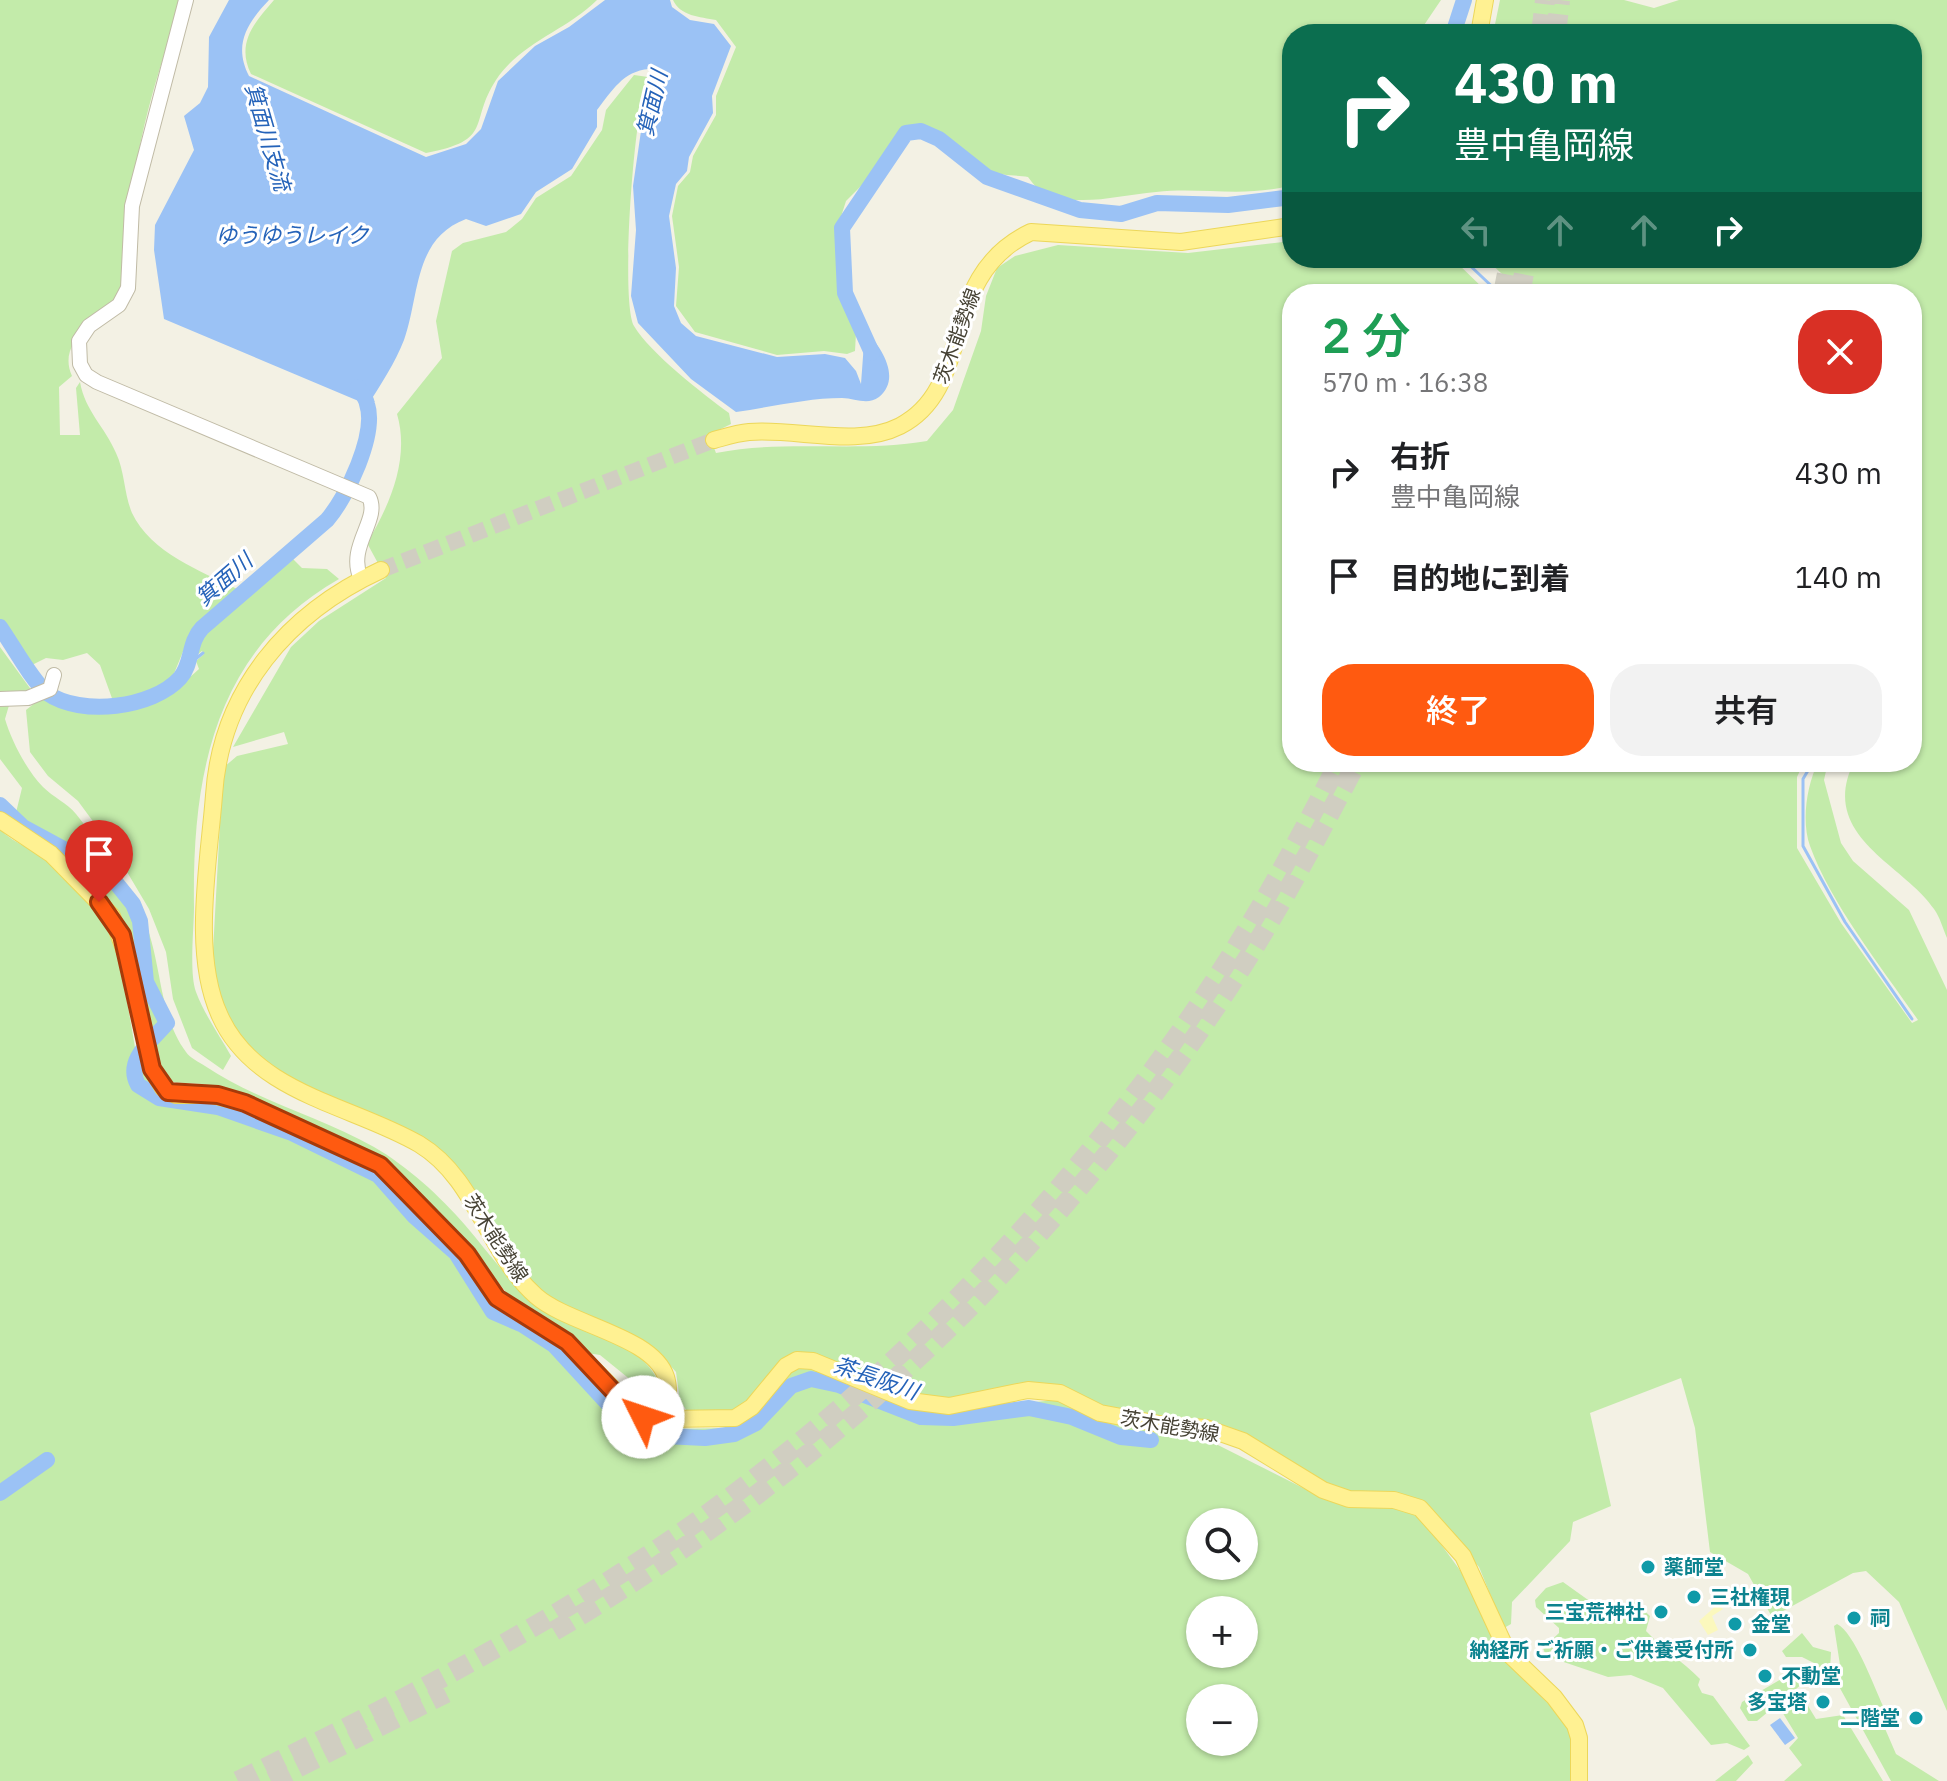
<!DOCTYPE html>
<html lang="ja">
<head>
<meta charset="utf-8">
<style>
  :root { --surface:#fff; --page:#f2f2f2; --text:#202124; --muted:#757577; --accent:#ff5a10 }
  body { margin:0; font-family:"IBM Plex Sans","Noto Sans JP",sans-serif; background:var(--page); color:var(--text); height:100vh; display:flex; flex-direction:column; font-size:30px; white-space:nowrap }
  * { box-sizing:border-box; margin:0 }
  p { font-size:26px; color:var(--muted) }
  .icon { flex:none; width:44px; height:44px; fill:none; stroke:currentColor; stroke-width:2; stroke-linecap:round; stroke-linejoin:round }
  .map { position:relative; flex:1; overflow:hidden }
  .sheet { position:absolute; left:1282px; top:284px; width:640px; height:488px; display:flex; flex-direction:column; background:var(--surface); border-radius:32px; box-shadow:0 2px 6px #0004 }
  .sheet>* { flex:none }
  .banner { position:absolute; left:1282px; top:24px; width:640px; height:244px; border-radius:32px; box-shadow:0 2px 6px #0004; background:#0b6e4f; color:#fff; overflow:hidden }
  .tools { position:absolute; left:1186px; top:1508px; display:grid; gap:16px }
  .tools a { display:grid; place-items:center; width:72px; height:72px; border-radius:50%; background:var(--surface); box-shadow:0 2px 6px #0004; font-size:40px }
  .pin { position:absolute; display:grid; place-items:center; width:68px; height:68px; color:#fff; margin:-82px -34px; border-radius:50% 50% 50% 0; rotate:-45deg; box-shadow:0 0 8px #0007 }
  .pin .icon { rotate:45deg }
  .me { position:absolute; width:88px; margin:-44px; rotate:311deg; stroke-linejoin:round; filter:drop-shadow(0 0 6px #0008) }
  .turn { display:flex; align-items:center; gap:28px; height:168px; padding:0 40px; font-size:36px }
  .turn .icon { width:104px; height:104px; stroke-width:2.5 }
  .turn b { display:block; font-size:56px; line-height:68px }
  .lanes { display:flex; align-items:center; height:76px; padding:0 40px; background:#0003; justify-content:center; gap:40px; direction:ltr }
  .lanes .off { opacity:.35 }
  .round { display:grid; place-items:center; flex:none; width:84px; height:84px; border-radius:32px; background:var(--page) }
  .headline { display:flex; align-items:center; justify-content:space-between; height:136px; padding:0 40px }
  h1 { font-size:48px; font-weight:600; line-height:60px; color:#1e9e55 }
  .primary-button { display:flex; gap:16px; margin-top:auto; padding:16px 40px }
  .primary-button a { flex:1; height:92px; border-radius:32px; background:var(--accent); color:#fff; font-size:32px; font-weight:600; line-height:92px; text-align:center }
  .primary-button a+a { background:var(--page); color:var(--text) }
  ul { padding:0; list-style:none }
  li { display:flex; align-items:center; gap:24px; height:104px; padding:0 40px }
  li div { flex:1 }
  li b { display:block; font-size:30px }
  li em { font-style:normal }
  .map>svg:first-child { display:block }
  .green { fill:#c3ebaa; fill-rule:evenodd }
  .sand { fill:#fbf8bd }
  .water { fill:#9bc2f5 }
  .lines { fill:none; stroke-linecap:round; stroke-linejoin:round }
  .stream { stroke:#9bc2f5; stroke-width:3 }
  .river { stroke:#9bc2f5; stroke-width:16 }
  .major-tunnel { stroke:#d0cec1; stroke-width:16; stroke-dasharray:16 8; stroke-linecap:butt }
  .highway-tunnel { stroke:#d0cec1; stroke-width:20; stroke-dasharray:20 10; stroke-linecap:butt }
  .minor-casing { stroke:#c0bba6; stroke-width:16 }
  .major-casing { stroke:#ecd75a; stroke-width:18 }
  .minor { stroke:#fff; stroke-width:14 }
  .major { stroke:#fff192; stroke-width:16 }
  .route-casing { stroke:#a63a0a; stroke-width:20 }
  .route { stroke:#ff5a10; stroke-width:14 }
  .culture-dot { fill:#0f9aa8; stroke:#fff; stroke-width:3 }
  .labels { text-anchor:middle; stroke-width:6; stroke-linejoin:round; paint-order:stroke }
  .street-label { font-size:20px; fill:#464234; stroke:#fff }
  .culture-label { font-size:20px; font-weight:bold; fill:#0d838f; stroke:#fff; text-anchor:start }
  .water-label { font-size:22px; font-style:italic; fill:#2563b9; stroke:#fff }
</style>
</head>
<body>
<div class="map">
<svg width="1947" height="1781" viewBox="0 0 1947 1781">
  <rect width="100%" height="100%" fill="#f3f1e4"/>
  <path class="green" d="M0,0H184C156,72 134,149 129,226C128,247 131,279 117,297C99,321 56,341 72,376L59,387L60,435H80L76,388L80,382C85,411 105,427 116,453C125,472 124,494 132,513C151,553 201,571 237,589L191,632L173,676L153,690L131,699L113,701L100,665L87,653L63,660L46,658L24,669L0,637Z
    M274,0H597C566,31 521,42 496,80C468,123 495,140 426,153L251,74C236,43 254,23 274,0Z
    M673,0H1441L1418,34H1292V185C1247,198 1202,187 1156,192C1120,195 1087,206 1051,196C1039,192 1035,186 1028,177C1017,175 1000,176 990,171C954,155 950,121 902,129L883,164L846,201L838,226L842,295L856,333L855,351L847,354L824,351L777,355L695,332L676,306L679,267L672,216L678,186L690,172L693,156L716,115V96L736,47L716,20C700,17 680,16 673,0Z
    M1500,0H1624L1654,8L1679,0H1947V938C1943,929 1940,917 1934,909C1905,865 1817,836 1854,762H1912V294H1535L1502,274L1485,258H1912V34H1493Z
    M634,75L648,77C634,107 620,301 634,326C650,353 703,394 729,413L731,424L709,435L716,453C786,439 857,453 927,441L953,410L981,331L986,296L997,268L1015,256L1058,245L1188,253L1292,241V258H1452L1489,294H1292V762H1804L1797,777V848L1841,923L1912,1023L1918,1020C1882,968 1831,904 1810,846C1801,821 1807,785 1818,762H1828L1824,780L1841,843L1853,861L1909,910L1947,990V1711L1899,1602L1866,1571L1853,1573L1772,1617L1748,1574L1710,1552L1695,1428L1681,1378L1590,1413L1611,1506L1573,1522L1570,1541L1512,1602L1511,1624L1504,1628L1479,1567L1423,1502L1348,1494L1324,1485L1245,1437L1100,1409L1075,1393L948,1401L911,1398L809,1355L733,1412L687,1411L680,1401L676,1372L660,1354L536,1292L447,1158L289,1081L248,1046L228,1017L216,982L213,951L223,768L237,756L288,744L284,732L233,747L291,647L319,621L386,578L367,543C390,505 410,458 397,414L442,358L436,321L452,251L463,243L506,232L522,219L536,198L571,176L602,130L606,110Z
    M293,559L302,568L327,569L339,579C215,650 192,773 194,907C194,928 189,973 196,992C204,1014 220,1036 231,1056L223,1070L192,1048L173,999L166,952L149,909L114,850L78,801L48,776L30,752L26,710L45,695C99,726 156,710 199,669L196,661L204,654L202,651L194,657C203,618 265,584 293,559Z
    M0,647L32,691L0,696Z
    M10,702L5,719C11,740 27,771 43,787C53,797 67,803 76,814C100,844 120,875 139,909C163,953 156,1012 186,1052C190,1058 199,1062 205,1066C257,1101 319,1116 374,1147C407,1166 440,1196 465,1225C491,1255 510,1285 543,1308C580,1332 645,1341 660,1386L655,1401L644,1402L627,1390L632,1381L600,1355L587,1353L559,1328L516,1304L458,1235L370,1151L203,1084L168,1082L159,1070L129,938L117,912L13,825L22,788L0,759V706Z
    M0,829C16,846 32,847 48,860C73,880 100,910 116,937L137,1059L156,1094L170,1103L230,1104L363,1166L501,1312L543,1330L577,1359L620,1411L636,1423L658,1429L735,1428L757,1413L781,1378L803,1365L953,1423L1003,1405L1056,1400L1096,1421L1204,1438L1319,1496L1350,1508H1395L1413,1514L1426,1524L1465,1577L1502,1656L1571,1727L1573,1781H0ZM1200,1522H1244V1566H1200ZM1200,1610H1244V1654H1200ZM1200,1698H1244V1742H1200Z
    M1563,1582L1612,1617L1635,1602L1650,1616L1646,1631C1664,1650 1682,1661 1700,1679L1698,1685L1702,1693L1713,1696L1750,1746L1744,1750L1727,1743L1711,1745L1663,1688L1631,1675L1608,1677L1546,1656L1543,1648L1559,1633V1628L1536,1607L1535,1600L1546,1588Z
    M1837,1624C1854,1632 1874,1686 1883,1706L1880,1717L1896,1754L1939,1781H1891L1836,1681L1840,1665L1834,1626Z
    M1802,1633L1813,1647L1831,1652L1830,1670L1820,1674L1814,1663L1802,1657H1786L1782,1651Z
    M1802,1667L1809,1672L1802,1684L1757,1721H1748L1740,1708L1742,1702Z
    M1802,1696L1816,1719L1843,1715L1883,1781H1784L1802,1765L1789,1748L1798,1738L1781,1710Z
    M1748,1755L1753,1763L1736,1781H1715Z"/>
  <path class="sand" d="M1717,1605L1723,1609L1712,1616L1718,1630L1708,1635L1699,1621Z"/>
  <path class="water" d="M229,0H269C247,23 233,45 249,76L426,157L466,144L481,129L498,81L535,46L569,27L605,0H670L672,7L690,20L714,24L731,46L712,96L713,113L689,157L687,171L676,184L669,216L676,268L674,306L681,323L696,336L777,357L825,354L845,358L856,371L861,384L864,343L860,334L866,331C881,347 902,378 879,397C867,406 855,398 842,398C808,398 771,407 736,412L691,379L638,323L631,296L636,230L633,186L648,83L654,74L649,69C623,71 612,91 597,110V127L572,169L536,192L521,214L486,226L466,219C413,239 420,295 404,340C395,363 381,384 368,405L164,319L154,250L155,225L194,150L184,116L200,103L208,87L209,37Z
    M1780,1718L1795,1738L1785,1745L1770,1725Z"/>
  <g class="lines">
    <path class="stream" d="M1462,258L1500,294
      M188,665L203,653
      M1813,762L1803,779V846L1845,922L1912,1019"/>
    <path class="river" d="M1453,34L1464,0
      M872,353L845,293L842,228L906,133L921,131L939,139L987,177L1080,210L1121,214L1157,203L1228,205L1292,197
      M0,627C12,644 32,681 47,693C81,717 153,708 180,678C193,663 188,643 202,628L327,520C347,497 377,434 367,404C366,398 361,392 358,387
      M0,805L23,827L108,873L133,904L140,921L146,982L167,1023C153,1040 124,1059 138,1085L159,1098L218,1107L292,1133L378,1175L414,1216L456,1253L493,1312L523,1325L554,1345L623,1420L644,1435L705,1438L734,1434L756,1423L791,1386L811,1379L839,1385L921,1417L953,1418L1029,1408L1072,1417L1121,1437L1151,1440
      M0,1493L47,1460"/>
    <path class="major-tunnel" d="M381,570L714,440"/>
    <path class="highway-tunnel" d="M1541,34L1545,0
      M1556,34L1560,0
      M1503,294L1510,258
      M1520,294L1527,258
      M554,1631C830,1469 1069,1238 1242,967C1284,901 1320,832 1357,762
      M238,1781C370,1717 500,1651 623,1572C859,1420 1081,1194 1230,957C1270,894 1305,828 1339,762
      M271,1781L446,1693"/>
    <defs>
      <path id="minor" d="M186,0L132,206L128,288L119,305L89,326L79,341L80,364L86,375L97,382L369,497C381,520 346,546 361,579
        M0,699L28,698L50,689L54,675"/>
      <path id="major" d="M1479,34L1485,0
        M714,440C725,437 737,433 749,432C797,428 857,448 900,426C977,386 936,277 1031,232L1181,242L1292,226
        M381,570C288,613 221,690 214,795C209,862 191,954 220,1016C255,1094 352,1105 419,1144C477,1179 487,1253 536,1296C569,1325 653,1336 666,1377C670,1390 667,1406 666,1419
        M0,820L51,854L112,916L129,963L152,1069L163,1088L176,1095H212L245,1103L380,1165L467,1254L497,1298L567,1342L638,1414L666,1419L735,1418L752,1407L786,1366L797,1360L813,1361L910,1401L949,1406L1028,1390L1060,1393L1100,1413L1165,1425L1206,1428L1243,1441L1323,1490L1349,1499L1394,1500L1420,1508L1463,1556L1508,1653L1554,1697L1575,1725L1579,1738V1781"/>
    </defs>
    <use href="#minor" class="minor-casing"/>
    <use href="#major" class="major-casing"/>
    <use href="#minor" class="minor"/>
    <use href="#major" class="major"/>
  </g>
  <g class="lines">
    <defs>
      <path id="route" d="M99,902L122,935L152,1069L168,1092L218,1095L245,1103L380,1165L467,1254L497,1298L567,1342L630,1409L643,1417"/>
    </defs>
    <use href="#route" class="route-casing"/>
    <use href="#route" class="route"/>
  </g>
  <g class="culture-dot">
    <circle cx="1648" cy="1567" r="8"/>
    <circle cx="1694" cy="1597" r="8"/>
    <circle cx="1661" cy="1612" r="8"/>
    <circle cx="1854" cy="1618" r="8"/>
    <circle cx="1735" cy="1624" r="8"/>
    <circle cx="1750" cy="1650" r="8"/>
    <circle cx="1765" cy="1676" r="8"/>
    <circle cx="1823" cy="1702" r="8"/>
    <circle cx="1916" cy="1718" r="8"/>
  </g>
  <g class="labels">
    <g class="street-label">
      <text transform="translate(957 336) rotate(-70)" y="7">茨木能勢線</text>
      <text transform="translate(496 1238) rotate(57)" y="7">茨木能勢線</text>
      <text transform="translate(1170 1426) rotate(10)" y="7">茨木能勢線</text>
    </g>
    <g class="culture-label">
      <text x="1664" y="1574">薬師堂</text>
      <text x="1710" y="1604">三社権現</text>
      <text x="1645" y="1619" text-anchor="end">三宝荒神社</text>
      <text x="1870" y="1625">祠</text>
      <text x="1751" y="1631">金堂</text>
      <text x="1734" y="1657" text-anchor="end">納経所 ご祈願・ご供養受付所</text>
      <text x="1781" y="1683">不動堂</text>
      <text x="1807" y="1709" text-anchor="end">多宝塔</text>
      <text x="1900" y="1725" text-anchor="end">二階堂</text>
    </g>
    <g class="water-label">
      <text transform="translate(652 103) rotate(-77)" y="8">箕面川</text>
      <text transform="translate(268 137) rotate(74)" y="8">箕面川支流</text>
      <text x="292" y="243">ゆうゆうレイク</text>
      <text transform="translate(224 579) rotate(-41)" y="8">箕面川</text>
      <text transform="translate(876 1378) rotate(19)" y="8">茶長阪川</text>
    </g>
  </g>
</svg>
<div class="tools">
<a><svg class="icon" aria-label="search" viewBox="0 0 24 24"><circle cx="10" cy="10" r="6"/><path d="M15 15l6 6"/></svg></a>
<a>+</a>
<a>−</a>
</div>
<div class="pin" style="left:99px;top:902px;background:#d93025"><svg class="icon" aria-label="arrive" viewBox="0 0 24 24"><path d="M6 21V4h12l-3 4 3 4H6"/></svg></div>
<svg class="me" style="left:643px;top:1417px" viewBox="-20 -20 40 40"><circle r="19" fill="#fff"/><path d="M0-13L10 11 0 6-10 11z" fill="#ff5a10"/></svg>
<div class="banner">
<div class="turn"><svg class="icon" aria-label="right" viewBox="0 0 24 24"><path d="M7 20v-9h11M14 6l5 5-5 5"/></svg><div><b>430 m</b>豊中亀岡線</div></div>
<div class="lanes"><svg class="icon off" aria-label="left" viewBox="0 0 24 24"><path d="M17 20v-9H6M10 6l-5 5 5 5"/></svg><svg class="icon off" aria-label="ahead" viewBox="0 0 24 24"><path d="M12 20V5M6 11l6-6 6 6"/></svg><svg class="icon off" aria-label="ahead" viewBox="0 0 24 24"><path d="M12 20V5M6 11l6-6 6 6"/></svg><svg class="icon" aria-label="right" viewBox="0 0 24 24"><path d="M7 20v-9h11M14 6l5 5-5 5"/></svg></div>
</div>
<section class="sheet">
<div class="headline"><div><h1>2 分</h1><p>570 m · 16:38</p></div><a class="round" style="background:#d93025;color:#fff"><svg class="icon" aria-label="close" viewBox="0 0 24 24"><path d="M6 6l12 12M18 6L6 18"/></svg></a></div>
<ul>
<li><svg class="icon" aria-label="right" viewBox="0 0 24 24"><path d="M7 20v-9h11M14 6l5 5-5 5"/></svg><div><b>右折</b><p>豊中亀岡線</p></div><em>430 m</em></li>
<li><svg class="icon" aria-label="arrive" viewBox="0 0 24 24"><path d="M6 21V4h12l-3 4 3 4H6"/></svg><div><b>目的地に到着</b></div><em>140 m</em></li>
</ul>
<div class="primary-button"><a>終了</a><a>共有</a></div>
</section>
</div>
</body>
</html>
